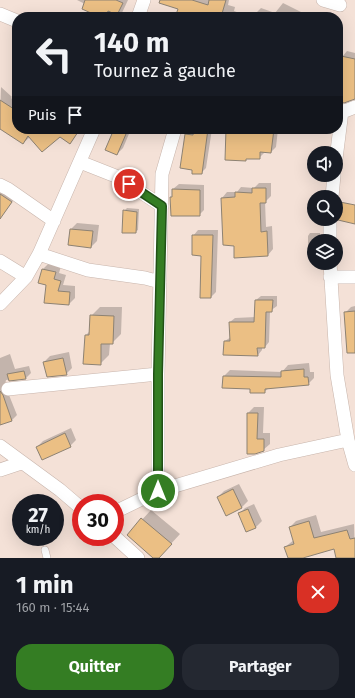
<!DOCTYPE html>
<html lang="fr">
<head>
<meta charset="utf-8">
<style>
  :root { --surface:#171b24; --page:#242831; --text:#f1f3f6; --muted:#9ea1a6; --accent:#347d23 }
  body { margin:0; font-family:"Fira Sans",sans-serif; background:var(--page); color:var(--text); height:100vh; display:flex; flex-direction:column; font-size:15px; white-space:nowrap }
  * { box-sizing:border-box; margin:0 }
  p { font-size:13px; color:var(--muted) }
  .icon { flex:none; width:22px; height:22px; fill:none; stroke:currentColor; stroke-width:2; stroke-linecap:round; stroke-linejoin:round }
  .map { position:relative; height:558px; overflow:hidden }
  .drawer { display:flex; flex-direction:column; background:var(--surface); flex:1 }
  .drawer>* { flex:none }
  .hud { position:absolute; left:12px; top:12px; width:331px; height:122px; border-radius:16px; box-shadow:0 4px 16px #0002; background:#171b24; color:var(--text); overflow:hidden }
  .buttons { position:absolute; left:307px; top:146px; display:grid; gap:8px }
  .buttons a { display:grid; place-items:center; width:36px; height:36px; border-radius:50%; background:var(--surface); box-shadow:0 4px 16px #0002; font-size:20px }
  .speed { position:absolute; left:12px; top:494px; display:flex; gap:8px; font-size:20px; font-weight:700; text-align:center }
  .speed>* { display:grid; place-content:center; width:52px; height:52px; border-radius:50%; background:var(--surface); box-shadow:0 4px 16px #0002; line-height:1 }
  .speed small { font-size:10px; font-weight:400 }
  .speed .limit { border:6px solid #d22; background:#fff; color:#111 }
  .pin { position:absolute; display:grid; place-items:center; width:34px; height:34px; color:#fff; margin:-17px; border:2px solid #fff; border-radius:50%; box-shadow:0 1px 4px #0007 }
  .me { position:absolute; width:44px; margin:-22px; rotate:0deg; stroke-linejoin:round; filter:drop-shadow(0 0 3px #0008) }
  .turn { display:flex; align-items:center; gap:14px; height:84px; padding:0 16px; font-size:18px }
  .turn .icon { width:52px; height:52px; stroke-width:2.5 }
  .turn b { display:block; font-size:28px; line-height:34px }
  .then { display:flex; align-items:center; height:38px; padding:0 16px; background:#0003; gap:8px; font-size:15px }
  .round { display:grid; place-items:center; flex:none; width:42px; height:42px; border-radius:16px; background:var(--page) }
  .head { display:flex; align-items:center; justify-content:space-between; height:68px; padding:0 16px }
  h1 { font-size:24px; font-weight:700; line-height:30px }
  .button { display:flex; gap:8px; margin-top:auto; padding:8px 16px }
  .button a { flex:1; height:46px; border-radius:16px; background:var(--accent); color:#fff; font-size:16px; font-weight:700; line-height:46px; text-align:center }
  .button a+a { background:var(--page); color:var(--text) }
  .map>svg:first-child { display:block }
  .shadow { fill:#0003 }
  .building { fill:#ebbf84; stroke:#8d8273 }
  .lines { fill:none; stroke-linecap:round; stroke-linejoin:round }
  .service-casing { stroke:#c8b5ac; stroke-width:8 }
  .minor-casing { stroke:#c8b5ac; stroke-width:14 }
  .service { stroke:#fff; stroke-width:7 }
  .minor { stroke:#fff; stroke-width:13 }
  .route-casing { stroke:#225117; stroke-width:10 }
  .route { stroke:#347d23; stroke-width:7 }
</style>
</head>
<body>
<div class="map">
<svg width="355" height="558" viewBox="0 0 355 558">
  <rect width="100%" height="100%" fill="#f4e1d7"/>
  <path class="shadow" d="M77,0H128L120,17H99L100,16L85,4Z
    M163,0H229L228,5L235,7L234,11L250,17H176L180,8Z
    M283,3L311,17H254L256,13L261,8L275,13Z
    M347,51L355,53V98H338V78L342,57Z
    M1,87L12,97L11,98L17,102V129H81L69,143L60,136L30,137L23,143L0,117Z
    M116,129H131L123,148L117,154Z
    M190,129H212L206,168L201,173L192,169L186,134Z
    M227,129H278L276,147L271,152H265L259,158H247L245,160Z
    M259,183H271V196L265,202L266,227L272,226L273,249L268,255L235,257L234,245L224,244L222,198L227,192H237L241,187L254,188Z
    M179,184L204,185V210L199,215L172,197L173,195V189Z
    M0,188L18,195L3,213L0,211Z
    M127,208L139,209L138,230L135,232L124,211Z
    M77,223L99,225L97,241L91,247L71,229Z
    M198,230H218L216,292L211,297L202,255L193,236Z
    M310,233H320V241H314V248H308V236Z
    M49,263L61,266L59,273L66,275L63,285L75,286V298L69,304L47,284L43,269Z
    M261,296H277V306L270,311L269,342L265,347H262V350L258,355L224,354L225,341L231,337L230,322L235,318L256,317V300Z
    M355,306V339L345,313L351,307Z
    M100,307H122L121,334L112,343H110L109,355L100,364L86,335L90,331L91,316Z
    M69,352L72,368L66,374L44,362L50,356Z
    M10,354L15,369L29,366L31,373L26,378L6,380L5,385L17,415L12,420L0,424V358Z
    M309,363L310,372H314V378L308,384L269,388L264,392L251,388L223,387L224,376L230,370L282,372L288,365Z
    M254,407H264L263,433H270V444L263,450L255,453L248,413Z
    M71,428L76,440L70,446L37,447L43,441Z
    M239,484L248,501L242,507L226,514L218,497L224,491Z
    M254,504L262,521L256,527L247,531L239,514L245,508Z
    M151,510L180,534L158,558H155L128,535Z
    M316,515L321,532L354,524L355,558H337L334,547L299,558H289L285,547L294,540L290,527L296,521Z"/>
  <path class="building" d="M85,0H116L123,3L117,15L108,11L106,17H100L82,9Z
    M160,0H192L208,5L209,0H226L221,17H175L178,9L159,3Z
    M341,56L355,59V99L344,103L338,101V73Z
    M0,100L17,111V129H80L70,144L60,137L42,152L28,136L23,144L0,129Z
    M114,129L126,134L117,155L105,150Z
    M194,129H208L202,174H192V170L180,168L185,134L193,135Z
    M226,129H274L271,153L260,152V159H246V161L225,160Z
    M252,188H266V203H260L261,232L267,231L268,256L234,258V246L223,245L221,198L235,197V192L252,193Z
    M172,189L200,190V216H171L170,197H172Z
    M0,194L12,202L0,219Z
    M340,202L355,205V224L338,220L337,216Z
    M123,210L137,212L136,233H122Z
    M70,229L93,231L91,248L68,245Z
    M192,235H213L211,298H200L201,256L192,255Z
    M42,269L56,272L54,279L61,281L58,291L70,292L69,305L44,303L46,285L38,283Z
    M255,300H273L272,312H266L265,348H257L258,356L223,355L224,341H230L229,322H254Z
    M355,311V353H347L344,312Z
    M90,315L114,316L113,344H101V365L83,364L85,335H89Z
    M63,358L67,375L47,377L43,362Z
    M304,369V377H308L309,385L265,389V393H250V389L222,388L223,376L281,377V371Z
    M24,371L26,379L9,381L7,374Z
    M0,391L3,395L12,421L0,425Z
    M247,413H258L257,439H264V451L255,454H247Z
    M65,433L71,447L42,460L36,447Z
    M233,489L242,508L226,516L217,497Z
    M248,509L256,528L246,532L238,513Z
    M141,518L172,544L159,558H153L127,535Z
    M309,521L314,538L347,530L350,539L355,538V558H336L334,549L303,558H288L284,547L294,544L289,527Z"/>
  <g class="lines">
    <defs>
      <path id="service" d="M45,550L47,558"/>
      <path id="minor" d="M323,0L340,5
        M0,14L17,21
        M138,17L144,0
        M338,110L345,111L355,107
        M336,159L342,111
        M80,162L118,177L162,206
        M0,185L8,189L54,221
        M332,197L334,175
        M330,241V219
        M39,254L88,270L145,278L160,282
        M0,261L26,277
        M330,263L337,375L348,440L355,465
        M330,277H355
        M0,304L26,277L39,254L94,129
        M8,389L158,374
        M0,446L60,490L81,508
        M0,470L21,463
        M158,491V374L162,174L175,129
        M115,512L158,491L279,455L348,440
        M115,537L138,558"/>
    </defs>
    <use href="#service" class="service-casing"/>
    <use href="#minor" class="minor-casing"/>
    <use href="#service" class="service"/>
    <use href="#minor" class="minor"/>
  </g>
  <g class="lines">
    <defs>
      <path id="route" d="M129,184L162,206L158,374V491"/>
    </defs>
    <use href="#route" class="route-casing"/>
    <use href="#route" class="route"/>
  </g>
</svg>
<div class="buttons">
<a><svg class="icon" aria-label="sound" viewBox="0 0 24 24"><path d="M4 9h4l5-4v14l-5-4H4zM17 9q2 3 0 6"/></svg></a>
<a><svg class="icon" aria-label="search" viewBox="0 0 24 24"><circle cx="10" cy="10" r="6"/><path d="M15 15l6 6"/></svg></a>
<a><svg class="icon" aria-label="layers" viewBox="0 0 24 24"><path d="M12 4l9 5-9 5-9-5zM3 14l9 5 9-5"/></svg></a>
</div>
<div class="speed"><div>27<small>km/h</small></div><div class="limit">30</div></div>
<div class="pin" style="left:129px;top:184px;background:#d93025"><svg class="icon" aria-label="arrive" viewBox="0 0 24 24"><path d="M6 21V4h12l-3 4 3 4H6"/></svg></div>
<svg class="me" style="left:158px;top:491px" viewBox="-20 -20 40 40"><circle r="17" fill="#347d23" stroke="#fff" stroke-width="3"/><path d="M0-11L8 9 0 5-8 9z" fill="#fff"/></svg>
<div class="hud">
<div class="turn"><svg class="icon" aria-label="left" viewBox="0 0 24 24"><path d="M17 20v-9H6M10 6l-5 5 5 5"/></svg><div><b>140 m</b>Tournez à gauche</div></div>
<div class="then">Puis<svg class="icon" aria-label="arrive" viewBox="0 0 24 24"><path d="M6 21V4h12l-3 4 3 4H6"/></svg></div>
</div>
</div>
<section class="drawer">
<div class="head"><div><h1>1 min</h1><p>160 m · 15:44</p></div><a class="round" style="background:#d93025;color:#fff"><svg class="icon" aria-label="close" viewBox="0 0 24 24"><path d="M6 6l12 12M18 6L6 18"/></svg></a></div>
<div class="button"><a>Quitter</a><a>Partager</a></div>
</section>
</body>
</html>
